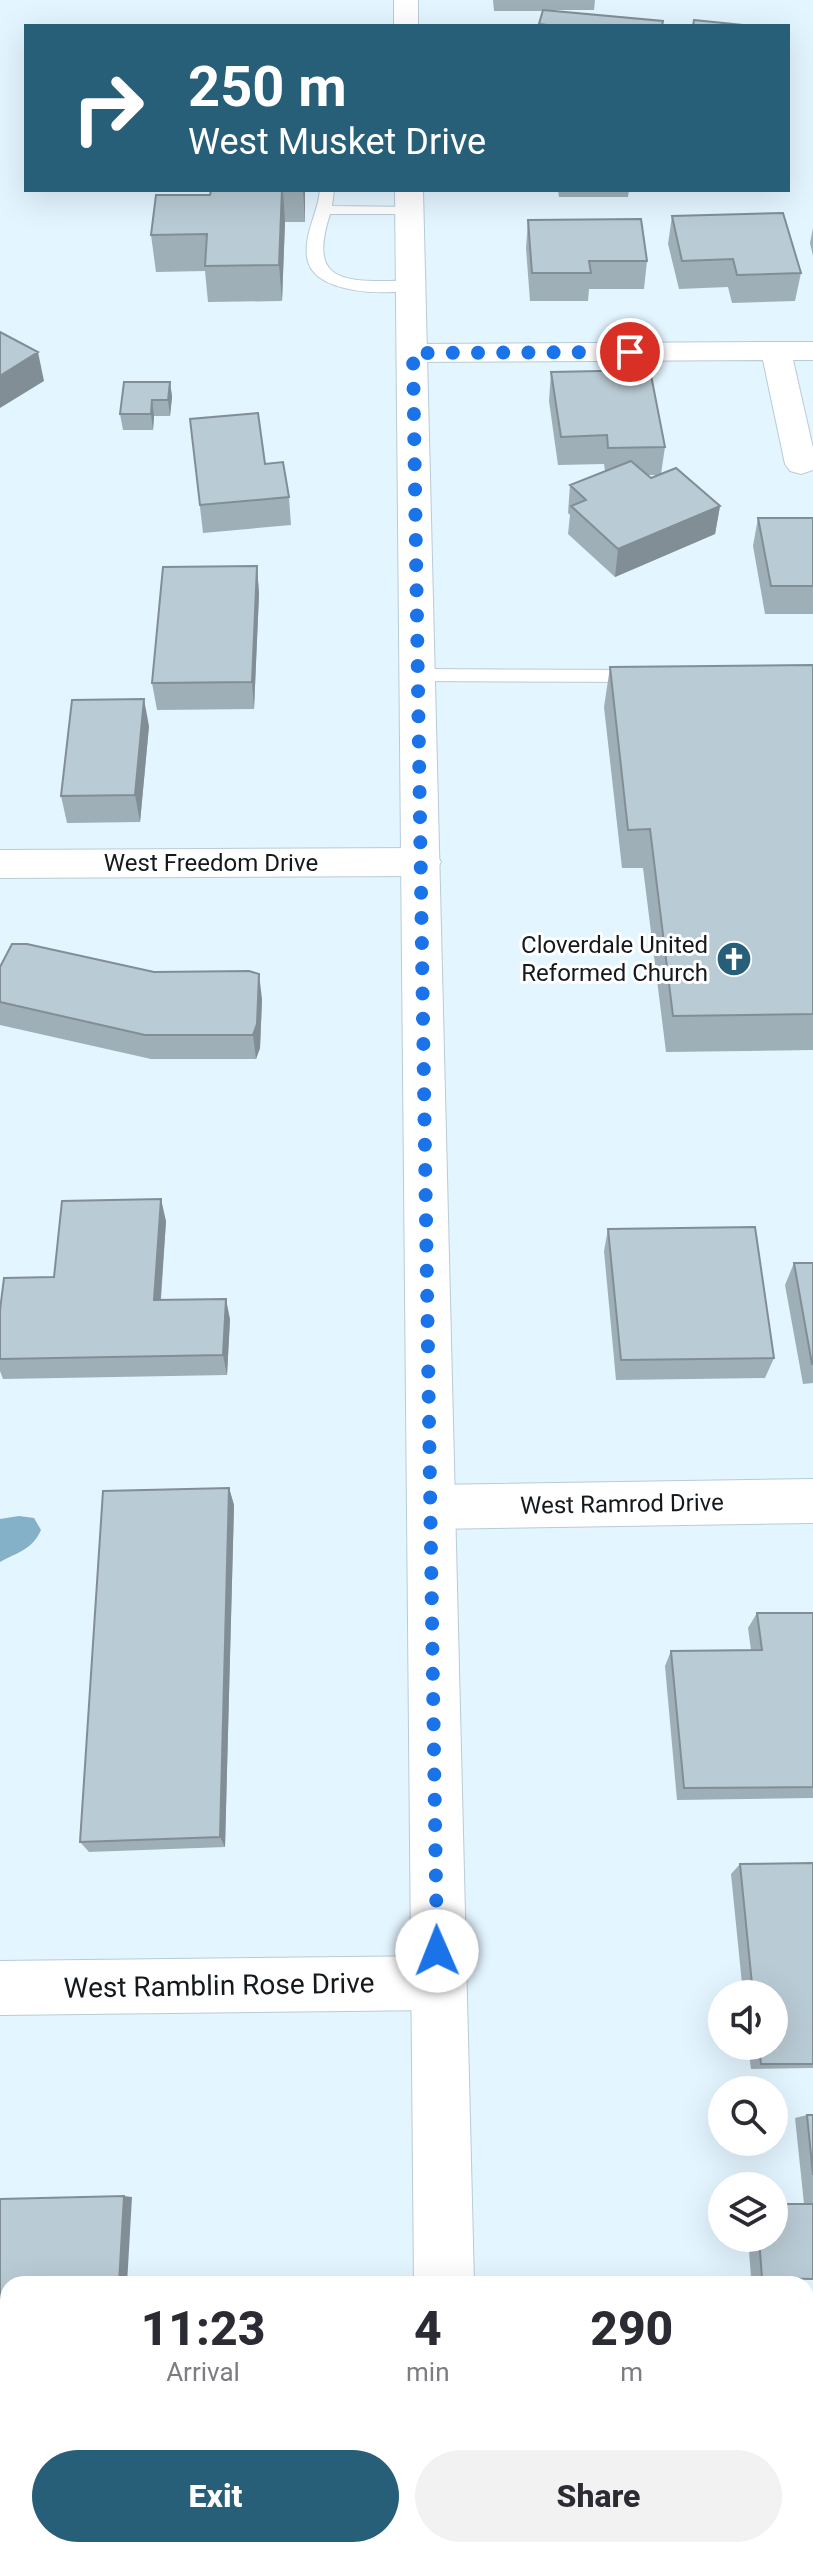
<!DOCTYPE html>
<html lang="en">
<head>
<meta charset="utf-8">
<style>
  :root { --surface:#fff; --page:#f2f2f3; --text:#2b2b33; --muted:#7c7c81; --accent:#275f79 }
  body { margin:0; font-family:Roboto,sans-serif; background:var(--page); color:var(--text); height:100vh; display:flex; flex-direction:column; font-size:30px; white-space:nowrap }
  * { box-sizing:border-box; margin:0 }
  p { font-size:26px; color:var(--muted) }
  .icon { flex:none; width:44px; height:44px; fill:none; stroke:currentColor; stroke-width:2; stroke-linecap:round; stroke-linejoin:round }
  .map { position:relative; flex:1; overflow:hidden }
  .details { position:absolute; left:0px; top:2276px; width:814px; height:282px; display:flex; flex-direction:column; background:var(--surface); border-radius:24px 24px 0 0; box-shadow:0 8px 32px #0002 }
  .details>* { flex:none }
  .banner { position:absolute; left:24px; top:24px; width:766px; height:168px; border-radius:0px; box-shadow:0 8px 32px #0002; background:#275f79; color:#fff; overflow:hidden }
  .buttons { position:absolute; left:708px; top:1980px; display:grid; gap:16px }
  .buttons a { display:grid; place-items:center; width:80px; height:80px; border-radius:50%; background:var(--surface); box-shadow:0 8px 32px #0002; font-size:40px }
  .pin { position:absolute; display:grid; place-items:center; width:68px; height:68px; color:#fff; margin:-34px; border:4px solid #fff; border-radius:50%; box-shadow:0 2px 8px #0007 }
  .me { position:absolute; width:88px; margin:-44px; rotate:359deg; stroke-linejoin:round; filter:drop-shadow(0 0 6px #0008) }
  .turn { display:flex; align-items:center; gap:28px; height:168px; padding:0 32px; font-size:36px }
  .turn .icon { width:104px; height:104px; stroke-width:2.5 }
  .turn b { display:block; font-size:56px; line-height:68px }
  .eta { display:flex; justify-content:space-evenly; align-items:center; height:136px; text-align:center }
  .eta b { font-size:48px; font-weight:800; line-height:56px }
  .primary-button { display:flex; gap:16px; margin-top:auto; padding:16px 32px }
  .primary-button a { flex:1; height:92px; border-radius:48px; background:var(--accent); color:#fff; font-size:32px; font-weight:800; line-height:92px; text-align:center }
  .primary-button a+a { background:var(--page); color:var(--text) }
  .map>svg:first-child { display:block }
  .water { fill:#84b0c8 }
  .lines { fill:none; stroke-linecap:round; stroke-linejoin:round }
  .service-casing { stroke:#b9cbd5; stroke-width:2 }
  .minor-casing { stroke:#b9cbd5; stroke-width:2 }
  .secondary-casing { stroke:#b9cbd5; stroke-width:2 }
  .service { fill:#fff; fill-rule:evenodd }
  .minor { fill:#fff; fill-rule:evenodd }
  .secondary { fill:#fff; fill-rule:evenodd }
  .wall { fill:#9fafb7; fill-rule:evenodd }
  .shaded-wall { fill:#828e95 }
  .building { fill:#b9cbd5; stroke:#828e95; stroke-width:2 }
  .route { stroke:#1a73e8; stroke-width:14; stroke-dasharray:0 25.2 }
  .labels { text-anchor:middle; stroke-width:6; stroke-linejoin:round; paint-order:stroke }
  .street-label { font-size:24px; fill:#13191d; stroke:#fff }
  .poi-label { font-size:24px; fill:#13191d; stroke:#fff; text-anchor:end }
  .near-street-label { font-size:28px; fill:#13191d; stroke:#fff }
</style>
</head>
<body>
<div class="map">
<svg width="813" height="2557" viewBox="0 0 813 2557">
  <rect width="100%" height="100%" fill="#e3f5ff"/>
  <path class="water" d="M19,1516L34,1518L41,1530C32,1550 18,1552 0,1562V1519Z"/>
  <g class="lines">
    <defs>
      <path id="service" d="M320,190H334L332,206L415,207L417,210L410,214H330C311,274 333,282 389,281C399,281 411,279 419,286L417,289C389,296 311,295 307,257C304,233 318,213 320,190Z
        M417,669L638,670L647,676L638,682L417,681L408,675Z"/>
      <path id="minor" d="M775,342H813V360H793L813,448V470L801,474L790,471L785,464L763,360L413,362L403,359L398,353L403,347L413,344Z
        M422,848L435,852L441,862L435,872L422,876L0,878V850Z
        M813,1479V1523L431,1529L414,1523L407,1507L414,1491L431,1485Z
        M438,1956L457,1964L465,1983L457,2002L438,2010L0,2015V1961Z"/>
      <path id="secondary" d="M394,0H418V26H394Z
        M395,190H423L474,2284H414Z
        M418,2550H482V2557H418Z"/>
    </defs>
    <use href="#service" class="service-casing"/>
    <use href="#minor" class="minor-casing"/>
    <use href="#secondary" class="secondary-casing"/>
    <use href="#service" class="service"/>
    <use href="#minor" class="minor"/>
    <use href="#secondary" class="secondary"/>
  </g>
  <path class="wall" d="M493,0H595L594,10H546L662,26H538L543,11H494Z
    M211,190H305V222H285L282,301L208,302L205,271L156,272L151,235L210,195Z
    M558,190H629L628,197H559Z
    M672,216L801,273L795,301L732,303L728,287L679,289L668,244Z
    M528,220L647,261L644,289H589L588,301H530L526,248Z
    M813,228V256L810,243Z
    M551,372L665,447L661,474L720,506L715,534L615,577L568,534L570,515L568,513L570,485L605,471L604,464L558,465L549,401ZM647,475H659L651,478Z
    M170,382L172,397L170,416H154L153,430H123L120,414Z
    M190,419L265,464L289,497L291,525L203,533Z
    M758,518H813V614H765L753,546Z
    M257,566L259,594L254,709L157,710L152,683Z
    M813,665V1050L666,1052L643,868H622L604,707L610,667Z
    M149,726L140,822L67,823L61,796Z
    M0,967L262,999L260,1048L256,1059H151L0,1025Z
    M166,1221L161,1300L230,1319L227,1375L3,1379L0,1371V1310Z
    M608,1229L774,1358L765,1378L616,1380L604,1251Z
    M794,1263H813V1383L803,1384L785,1285Z
    M229,1488L234,1505L225,1847L89,1852L80,1842Z
    M757,1613H813V1798L677,1800L665,1666L671,1651L751,1650L748,1628Z
    M813,1863V2068L751,2069L748,2046H774V1994H743L731,1874L740,1864Z
    M807,2115H813V2279L762,2278L751,2277L748,2238H774L804,2204L795,2118Z
    M806,2441H813V2547L806,2485Z"/>
  <path class="shaded-wall" d="M283,190L285,222L282,301L279,265Z
    M303,190H305V222Z
    M38,352L44,381L0,408V376Z
    M170,382L172,397L170,416L168,400Z
    M152,400L154,416L153,430L151,414Z
    M720,506L715,534L615,577L618,549Z
    M257,566L259,594L254,709L252,682Z
    M144,699L149,726L140,822L135,795Z
    M259,974L262,999L260,1048L256,1059L253,1035Z
    M161,1199L166,1221L159,1320L154,1300Z
    M226,1299L230,1319L227,1375L223,1355Z
    M229,1488L234,1505L225,1847L220,1837Z
    M124,2196L132,2197L127,2284H119Z"/>
  <path class="building" d="M543,10L663,21L662,26H555L539,24Z
    M694,20L753,26H693Z
    M211,190H282L279,265L205,266L207,234L151,235L156,195H210Z
    M783,213L801,273L737,275L733,259L682,261L672,216Z
    M641,219L647,261H589L591,273H532L528,220Z
    M0,332L38,352L0,376Z
    M650,370L665,447L608,448L607,435L561,437L551,372Z
    M124,382H170L168,400H152L151,414H120Z
    M258,413L265,464L283,462L289,497L200,505L190,419Z
    M631,461L651,478L676,468L720,506L618,549L571,506L586,500L570,485Z
    M758,518H813V586H771Z
    M257,566L252,682L152,683L163,567Z
    M813,665V1014L673,1016L650,829L628,830L610,667Z
    M144,699L135,795L61,796L72,700Z
    M12,944H27L154,972L249,971L259,974L257,1024L253,1035H145L0,1002V967Z
    M161,1199L154,1300L226,1299L223,1355L0,1359V1310L4,1278L54,1277L62,1201Z
    M755,1227L774,1358L621,1360L608,1229Z
    M794,1263H813V1364H812Z
    M229,1488L220,1837L80,1842L103,1491Z
    M757,1613H813V1787L684,1788L671,1651L762,1650Z
    M813,1863V2064H761L759,2046H774V1994H753L740,1864Z
    M807,2115H813V2175Z
    M124,2196L119,2284H8V2540H0V2199Z
    M774,2204H813V2279L762,2278L759,2238H774Z"/>
  <g class="lines">
    <path class="route" d="M437,1951L413,353L630,352"/>
  </g>
  <defs>
    <symbol id="church-disc" viewBox="-11 -11 22 22"><circle r="9.5" fill="#275f79" stroke="#fff"/><path d="M-1.2-6h2.4v3.5h3.3v2.4h-3.3V6h-2.4V-.1h-3.3v-2.4h3.3Z" fill="#fff"/></symbol>
  </defs>
  <g fill-rule="evenodd">
    <use href="#church-disc" x="714" y="939" width="40" height="40"/>
  </g>
  <g class="labels">
    <g class="street-label">
      <text x="211" y="871">West Freedom Drive</text>
      <text transform="translate(622 1504) rotate(-1)" y="8">West Ramrod Drive</text>
    </g>
    <g class="poi-label">
      <text x="708" y="953">Cloverdale United<tspan x="708" dy="28">Reformed Church</tspan></text>
    </g>
    <g class="near-street-label">
      <text transform="translate(219 1985) rotate(-1)" y="10">West Ramblin Rose Drive</text>
    </g>
  </g>
</svg>
<div class="buttons">
<a><svg class="icon" aria-label="sound" viewBox="0 0 24 24"><path d="M4 9h4l5-4v14l-5-4H4zM17 9q2 3 0 6"/></svg></a>
<a><svg class="icon" aria-label="search" viewBox="0 0 24 24"><circle cx="10" cy="10" r="6"/><path d="M15 15l6 6"/></svg></a>
<a><svg class="icon" aria-label="layers" viewBox="0 0 24 24"><path d="M12 4l9 5-9 5-9-5zM3 14l9 5 9-5"/></svg></a>
</div>
<div class="pin" style="left:630px;top:352px;background:#d93025"><svg class="icon" aria-label="arrive" viewBox="0 0 24 24"><path d="M6 21V4h12l-3 4 3 4H6"/></svg></div>
<svg class="me" style="left:437px;top:1951px" viewBox="-20 -20 40 40"><circle r="19" fill="#fff"/><path d="M0-13L10 11 0 6-10 11z" fill="#1a73e8"/></svg>
<div class="banner">
<div class="turn"><svg class="icon" aria-label="right" viewBox="0 0 24 24"><path d="M7 20v-9h11M14 6l5 5-5 5"/></svg><div><b>250 m</b>West Musket Drive</div></div>
</div>
<section class="details">
<div class="eta">
<div><b>11:23</b><p>Arrival</p></div>
<div><b>4</b><p>min</p></div>
<div><b>290</b><p>m</p></div>
</div>
<div class="primary-button"><a>Exit</a><a>Share</a></div>
</section>
</div>
</body>
</html>
